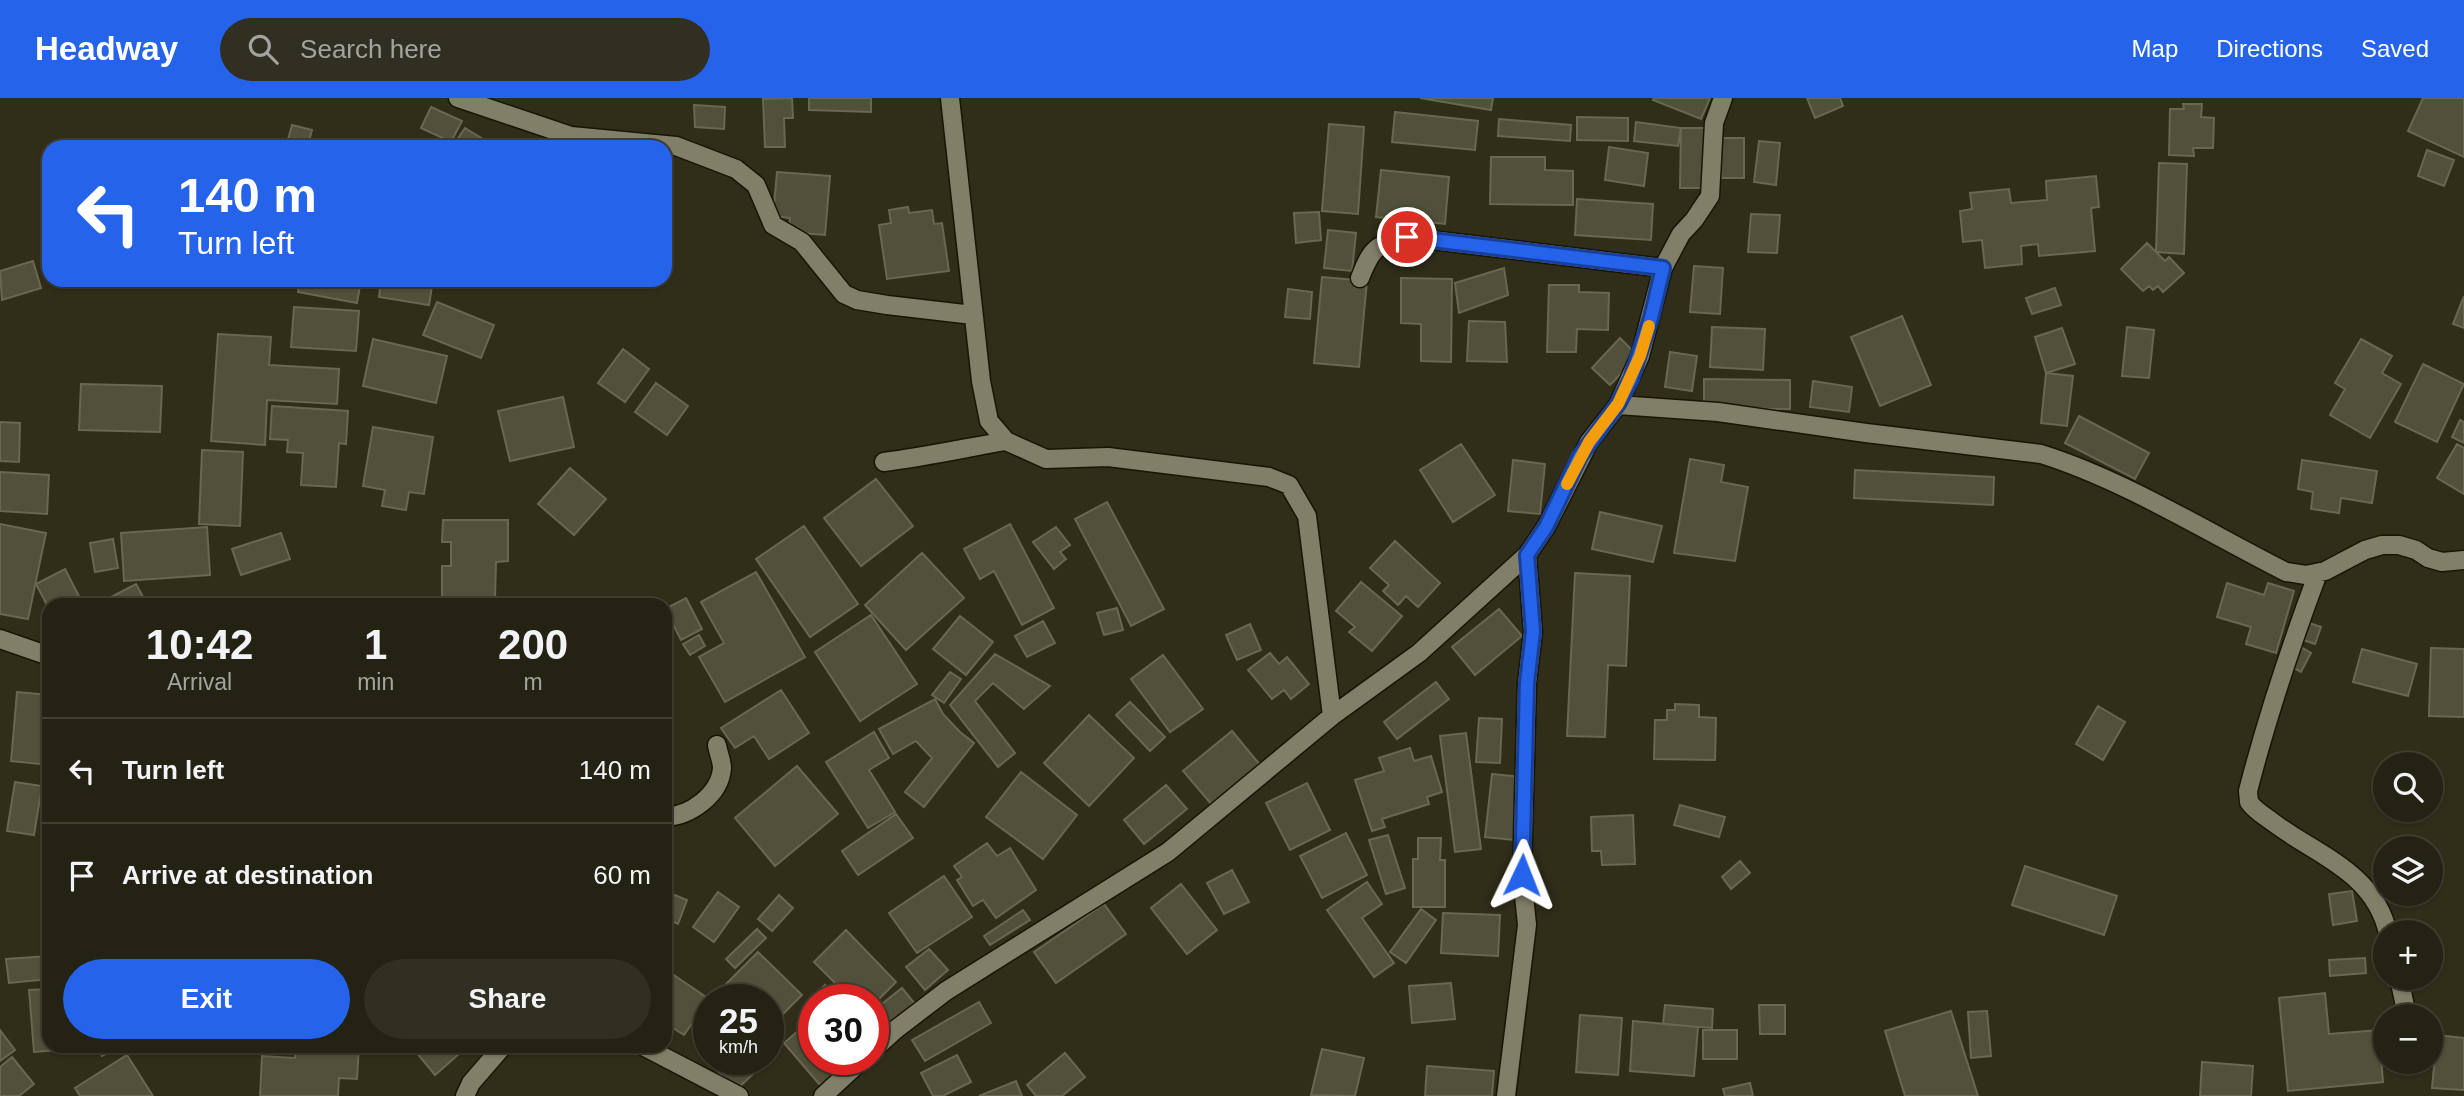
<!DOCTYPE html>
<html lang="en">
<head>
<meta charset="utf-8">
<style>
  :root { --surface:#242213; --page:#302f21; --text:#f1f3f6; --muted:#a3a4a0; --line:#413f33; --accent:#2563eb }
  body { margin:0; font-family:Helvetica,sans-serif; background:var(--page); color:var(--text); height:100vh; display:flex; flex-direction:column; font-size:26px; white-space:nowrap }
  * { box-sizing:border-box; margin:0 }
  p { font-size:23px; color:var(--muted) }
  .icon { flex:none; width:38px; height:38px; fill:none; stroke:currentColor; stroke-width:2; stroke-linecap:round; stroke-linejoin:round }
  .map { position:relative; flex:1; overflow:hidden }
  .side { position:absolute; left:42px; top:500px; width:630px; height:455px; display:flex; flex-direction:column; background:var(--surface); border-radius:21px; box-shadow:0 2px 5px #0004,0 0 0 2px var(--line) }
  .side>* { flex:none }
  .hud { position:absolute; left:42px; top:42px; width:630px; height:147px; border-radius:21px; box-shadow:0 2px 5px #0004,0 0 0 2px var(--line); background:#2563eb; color:#fff; overflow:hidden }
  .fabs { position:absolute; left:2373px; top:654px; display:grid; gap:14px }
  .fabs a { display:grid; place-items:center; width:70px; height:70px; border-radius:50%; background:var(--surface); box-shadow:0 2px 5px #0004,0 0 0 2px var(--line); font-size:35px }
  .speed { position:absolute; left:693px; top:886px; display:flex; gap:14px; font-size:35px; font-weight:700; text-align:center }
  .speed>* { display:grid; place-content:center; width:91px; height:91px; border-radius:50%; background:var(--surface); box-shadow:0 2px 5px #0004,0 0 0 2px var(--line); line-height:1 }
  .speed small { font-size:18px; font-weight:400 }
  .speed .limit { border:10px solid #d22; background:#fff; color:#111 }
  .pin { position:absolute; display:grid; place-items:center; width:60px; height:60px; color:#fff; margin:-30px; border:4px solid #fff; border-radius:50%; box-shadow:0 2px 7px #0007 }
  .me { position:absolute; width:77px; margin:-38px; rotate:2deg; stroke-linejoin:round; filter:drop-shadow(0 0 5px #0008) }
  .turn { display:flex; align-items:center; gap:24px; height:147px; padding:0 21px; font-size:32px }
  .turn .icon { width:91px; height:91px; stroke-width:2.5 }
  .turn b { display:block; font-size:49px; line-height:60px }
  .eta { display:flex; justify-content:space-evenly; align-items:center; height:119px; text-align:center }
  .eta b { font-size:42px; font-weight:700; line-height:49px }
  .button { display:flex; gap:14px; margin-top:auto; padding:14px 21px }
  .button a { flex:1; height:80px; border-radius:42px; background:var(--accent); color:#fff; font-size:28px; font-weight:700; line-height:80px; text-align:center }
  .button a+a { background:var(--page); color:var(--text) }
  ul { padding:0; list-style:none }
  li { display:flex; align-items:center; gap:21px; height:105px; padding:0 21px; border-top:2px solid var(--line) }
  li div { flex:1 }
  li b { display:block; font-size:26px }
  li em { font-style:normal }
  header { display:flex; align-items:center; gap:42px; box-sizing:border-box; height:98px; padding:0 35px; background:var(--accent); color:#fff }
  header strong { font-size:33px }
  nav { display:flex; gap:38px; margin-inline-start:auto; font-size:24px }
  .search { width:490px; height:63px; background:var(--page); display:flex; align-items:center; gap:18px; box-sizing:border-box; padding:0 24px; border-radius:38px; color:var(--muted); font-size:26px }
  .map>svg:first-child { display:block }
  .building { fill:#51503a; stroke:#696750; stroke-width:2 }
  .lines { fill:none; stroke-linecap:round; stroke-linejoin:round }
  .street-casing { stroke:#181603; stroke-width:21 }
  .street { stroke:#817f68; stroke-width:18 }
  .route-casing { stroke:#184099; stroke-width:18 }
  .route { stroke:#2563eb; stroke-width:12 }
  .slow { stroke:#f59e0b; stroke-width:12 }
</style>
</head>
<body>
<header>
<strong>Headway</strong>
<div class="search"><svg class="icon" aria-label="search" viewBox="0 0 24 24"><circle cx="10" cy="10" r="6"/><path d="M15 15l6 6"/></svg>Search here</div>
<nav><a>Map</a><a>Directions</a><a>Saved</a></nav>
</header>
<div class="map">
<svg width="2464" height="998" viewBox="0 0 2464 998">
  <rect width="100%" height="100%" fill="#302e19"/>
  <path class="building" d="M792,0L793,20H784L785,49H765L763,1Z
    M809,0H871V14L809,12Z
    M1420,0H1493L1491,12Z
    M1654,0H1710L1701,21L1653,2Z
    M1807,0H1840L1843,8L1815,20Z
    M2423,0H2464V59L2408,33Z
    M2183,6H2202L2201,19L2214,20L2213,50H2193L2194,58L2169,57L2170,11H2184Z
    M694,7L725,9L724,31L695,29Z
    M431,9L462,23L451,44L421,30Z
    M1395,14L1478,23L1475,52L1392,44Z
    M1577,19L1628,20V43L1577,42Z
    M1499,21L1571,27L1570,43L1498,38Z
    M1636,24L1681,30L1678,48L1634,43Z
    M1329,26L1364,29L1358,116L1322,113Z
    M292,27L312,32L309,43L329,49H286Z
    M465,30L496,49H452Z
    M1681,30H1705L1704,90H1680Z
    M1721,40H1744V80H1721Z
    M1759,43L1780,45L1776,87L1754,84Z
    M1609,49L1648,55L1644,88L1605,82Z
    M2427,52L2454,62L2444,88L2418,78Z
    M1491,59H1545V72L1573,73V107L1490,106Z
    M2159,65L2187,66L2184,156L2156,154Z
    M1381,72L1449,79L1445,126L1376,119Z
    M777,74L830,78L825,137L789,134L790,120L773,118Z
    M2096,78L2099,109L2091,110L2095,153L2039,158L2038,146L2021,148L2022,166L1985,170L1982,142L1963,144L1960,113L1972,111L1970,95L2009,91L2011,105L2047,102L2046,83Z
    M1577,101L1653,106L1651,142L1575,137Z
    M908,109L909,115L932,112L934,126L942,125L949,173L887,181L879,127L891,125L889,112Z
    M1319,114L1321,142L1296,145L1294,115Z
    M1751,116L1780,117L1777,155L1748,154Z
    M1328,132L1356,135L1352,173L1324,170Z
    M2147,145L2165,163L2169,159L2184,175L2163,194L2158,188L2153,192L2149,188L2143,193L2121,171Z
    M33,163L41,190L2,202L0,173Z
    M1694,168L1723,170L1720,216L1690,214Z
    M1504,170L1508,197L1459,215L1455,185Z
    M1322,179L1367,183L1359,269L1314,265Z
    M1401,180L1452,181L1451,264L1421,263V226L1401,225Z
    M300,182H361L357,205L298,194Z
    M381,182H433L429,207L379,199Z
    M1549,187H1579V194L1609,195L1608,232L1577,231L1576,254H1547Z
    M2055,190L2061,207L2032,216L2026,200Z
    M1288,191L1312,194L1310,221L1285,219Z
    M2464,198V230L2453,226Z
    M437,204L494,227L481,260L423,237Z
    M294,209L359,213L356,253L291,249Z
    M1902,218L1931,287L1880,308L1851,239Z
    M1469,223L1505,224L1507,264L1467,263Z
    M1712,229L1765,231L1763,272L1710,269Z
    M2127,229L2154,232L2149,280L2122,278Z
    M2062,230L2075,266L2046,275L2035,239Z
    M218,236L271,239L269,267L339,271L337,306L267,302L265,347L211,343Z
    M1620,240L1638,258L1610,287L1592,270Z
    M373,241L447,258L436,305L363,288Z
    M2361,241L2392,258L2382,275L2401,286L2370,340L2330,317L2345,291L2335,285Z
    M623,251L649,271L625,304L598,285Z
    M1670,254L1697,258L1692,293L1665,289Z
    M2423,266L2464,286L2437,344L2395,324Z
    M2046,275L2073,278L2067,328L2041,325Z
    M1704,281L1790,282V311L1704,310Z
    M1813,283L1852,289L1849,314L1810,309Z
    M656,285L688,308L667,337L635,314Z
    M81,286L162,288L160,334L79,332Z
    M563,299L574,349L510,363L498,313Z
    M272,308L348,313L346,346L339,345L336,389L301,387L303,355L287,354L288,342L270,341Z
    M2079,318L2149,355L2135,381L2065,345Z
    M2460,322L2464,324V345L2452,339Z
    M0,324L20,325L19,364L0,363Z
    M373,329L433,339L424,396L409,394L406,412L382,408L385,392L363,388Z
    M1461,346L1495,397L1453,424L1420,372Z
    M2457,346L2464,350V396L2437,380Z
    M202,352L243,354L240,428L199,426Z
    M1690,361L1724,367L1721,384L1748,389L1735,463L1674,455Z
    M1513,362L1545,366L1540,416L1508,413Z
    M2302,362L2377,373L2372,405L2341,400L2339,415L2311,411L2313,394L2298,391Z
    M570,370L606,401L574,437L538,406Z
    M1855,372L1994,379L1993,407L1854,400Z
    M0,374L49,377L47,416L0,413Z
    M876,381L913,428L861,468L824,420Z
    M1107,404L1164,511L1131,528L1075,421Z
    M1600,414L1662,428L1653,464L1592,451Z
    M443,422H508V463L496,464L495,500H442V468H451V444H442Z
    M0,426L46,435L28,521L0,516Z
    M1010,426L1054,510L1022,527L994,473L980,481L964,451Z
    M804,428L858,506L810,539L756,461Z
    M207,429L210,477L124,483L121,435Z
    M1056,429L1070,447L1060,454L1066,461L1054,471L1033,444Z
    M281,435L290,461L241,477L232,451Z
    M113,441L118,470L95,474L90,445Z
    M1395,443L1440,485L1418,509L1406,498L1398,507L1383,493L1389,487L1370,470Z
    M922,455L964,500L906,552L865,507Z
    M65,471L84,508H49V511L36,486Z
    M756,474L805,559L725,604L699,559L724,545L701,504Z
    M1575,475L1630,478L1626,568L1608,567L1605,639L1567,638Z
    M1361,484L1402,518L1372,553L1349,534L1355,529L1336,513Z
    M2227,485L2264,497L2268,485L2294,493L2276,555L2246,546L2251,529L2217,519Z
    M136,486L148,508H116L111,499Z
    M686,500L702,531L681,542L665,511Z
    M1117,510L1123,532L1104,537L1097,515Z
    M1499,511L1522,538L1475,577L1452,549Z
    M871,517L917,586L860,623L815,554Z
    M960,518L993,544L966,577L933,551Z
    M1043,523L1055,545L1027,559L1015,538Z
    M2309,525L2321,529L2315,546L2303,542Z
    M1250,526L1261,552L1237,562L1226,537Z
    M699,537L705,548L690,557L683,546Z
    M2299,548L2311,555L2301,574L2288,567Z
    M2431,550L2464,551V619L2429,618Z
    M2362,551L2417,566L2408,598L2353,584Z
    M1270,555L1279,566L1287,559L1309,586L1291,601L1284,592L1272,601L1248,572Z
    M995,556L1050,588L1024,611L993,585L975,603L1015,655L998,669L950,607Z
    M1163,557L1203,611L1170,634L1131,581Z
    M950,574L961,581L944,605L932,597Z
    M1436,584L1449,601L1397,641L1384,624Z
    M781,592L809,635L769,661L754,638L735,650L721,630Z
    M17,594L49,597V667L11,663Z
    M935,601L943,616L960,634L974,645L924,709L905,694L932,660L916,643L893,656L879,631Z
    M1130,604L1165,639L1150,653L1116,617Z
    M1675,606L1699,607V619L1716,620L1715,662L1654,661L1655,622H1667V612H1675Z
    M2098,608L2125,624L2103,662L2076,646Z
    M1089,617L1134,660L1089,708L1044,665Z
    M1479,620L1502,621L1500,665L1476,664Z
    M1232,633L1261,668L1213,708L1183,673Z
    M874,634L889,660L869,672L895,714L868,730L826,664Z
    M1466,635L1481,751L1455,754L1440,638Z
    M1410,650L1414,663L1431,658L1442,694L1427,699L1429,706L1382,721L1385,729L1372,733L1355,682L1384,673L1379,660Z
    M797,668L838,716L775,768L735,720Z
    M1021,674L1077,717L1043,761L986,719Z
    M1492,676L1521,679L1514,742L1485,739Z
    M15,684L42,688L34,737L7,733Z
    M1307,685L1330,732L1290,752L1266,705Z
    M1166,687L1187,711L1144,746L1124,722Z
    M1680,707L1725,719L1719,739L1674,727Z
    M896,716L913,740L858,777L842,753Z
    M1633,717L1635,766L1602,767L1601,753H1592L1591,719Z
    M1346,735L1367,777L1322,800L1300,758Z
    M1388,737L1405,790L1386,796L1369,742Z
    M1418,740H1441L1440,762H1445V809H1413V761H1418Z
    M987,745L997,758L1010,750L1036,792L996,820L983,802L973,808L957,782L962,779L954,768Z
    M1740,763L1750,775L1731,791L1722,779Z
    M2025,768L2117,798L2104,837L2012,807Z
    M1232,772L1249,804L1224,816L1207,785Z
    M944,778L972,819L917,855L889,815Z
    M1367,784L1382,806L1362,820L1394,865L1374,879L1327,812Z
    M1181,786L1217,832L1187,856L1151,810Z
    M665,793L687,802L678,826L665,820Z
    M2352,793L2357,823L2333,827L2329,796Z
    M718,794L739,809L714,844L693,829Z
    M779,797L793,810L772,833L758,821Z
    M1104,806L1126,836L1056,885L1034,854Z
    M1421,811L1436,822L1406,865L1390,854Z
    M1023,812L1030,822L990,847L984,838Z
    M1443,815L1500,817L1498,858L1441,855Z
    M757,831L766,840L735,870L726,861Z
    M846,832L896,884L873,907V901H851L814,864Z
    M929,851L948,872L925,892L906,869Z
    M758,854L802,897L769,930L768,901H741L726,886Z
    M49,858V881L9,885L6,861Z
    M2365,860L2366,875L2330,878L2329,862Z
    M665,871L709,901L684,937L665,925Z
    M1451,885L1455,921L1412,925L1409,888Z
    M825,887L838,901H814V913L806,905Z
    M902,890L916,907L882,935L873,924V913Z
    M49,891V948H72V951L34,954L29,892Z
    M2325,895L2329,936L2379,932L2383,984L2288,993L2279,900Z
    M979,904L991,925L925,963L912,942Z
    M1665,907L1713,911L1712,930L1663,926Z
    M1759,907H1785V936H1760Z
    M1951,913L1978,998H1905L1885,933Z
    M1987,913L1991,958L1971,960L1968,914Z
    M1580,917L1622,920L1618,977L1576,974Z
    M814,919V961H850L820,987L784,945Z
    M1633,923L1698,929L1694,978L1630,973Z
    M0,932L15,952L0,963Z
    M1703,932H1737V961H1703Z
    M2437,937L2464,940V992L2432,990Z
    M98,948H123L102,958Z
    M295,948H359L357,981L339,980L338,998H260L262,958L295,960Z
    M411,948H468L435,977Z
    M1322,951L1364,960L1355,998L1311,997Z
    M1065,955L1085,979L1062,998H1036L1027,987Z
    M127,957L153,998H80L75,990Z
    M709,957V961L768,962L736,992L705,960Z
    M957,957L971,984L943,998H933L921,975Z
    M12,959L34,986L19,998H0V969Z
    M2202,964L2253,968L2251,998H2200Z
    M1427,968L1494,973L1492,998H1425Z
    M1016,983L1022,998H979Z
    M1750,985L1753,998H1725L1723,991Z"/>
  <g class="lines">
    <defs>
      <path id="street" d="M458,0L571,38L676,48L736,71L756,87L773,127L802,144L844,196L857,202L887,207L973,217
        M950,0L981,283L989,323L1006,343L1046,361L1108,359L1269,379L1289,387L1307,418L1332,618
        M1360,180C1372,149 1376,147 1407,139L1663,170
        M1618,307L1718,314L1866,335L2041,356C2124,382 2207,434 2286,474L2306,477L2325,473L2365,452L2382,447H2399L2416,452L2428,460L2442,464L2464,462
        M884,364C925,359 965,350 1006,343
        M2318,475C2291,547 2267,619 2248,693L2249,704C2255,713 2265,718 2274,725C2318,758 2374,774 2388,835
        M0,541L49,558
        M665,719C690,718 720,697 722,670C722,663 718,654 717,647
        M2399,880L2405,908
        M643,948L739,998
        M873,952L895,932L946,893L1168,754L1332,618L1419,555L1527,457L1546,429L1589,344L1618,307L1640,258L1663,170L1681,136L1694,122L1710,98L1714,25L1723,0
        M465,998L471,985L503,948
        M823,998L863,961
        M1506,998L1527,827L1522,777L1527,585L1533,534L1527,457"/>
    </defs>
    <use href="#street" class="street-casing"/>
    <use href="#street" class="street"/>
  </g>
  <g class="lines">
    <defs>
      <path id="route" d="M1407,139L1663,170L1651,220L1631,281L1618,306L1580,358L1546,429L1527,457L1533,534L1527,585L1522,777"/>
    </defs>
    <use href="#route" class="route-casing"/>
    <use href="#route" class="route"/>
    <path class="slow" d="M1567,386L1589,344L1618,306L1640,258L1649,228"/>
  </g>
</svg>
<div class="fabs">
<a><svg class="icon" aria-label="search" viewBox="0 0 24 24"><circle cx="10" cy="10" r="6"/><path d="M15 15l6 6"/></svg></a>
<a><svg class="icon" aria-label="layers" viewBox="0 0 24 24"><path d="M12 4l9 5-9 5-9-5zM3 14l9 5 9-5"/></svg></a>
<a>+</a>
<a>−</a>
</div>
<div class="speed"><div>25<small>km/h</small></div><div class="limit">30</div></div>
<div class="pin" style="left:1407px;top:139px;background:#d93025"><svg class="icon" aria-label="arrive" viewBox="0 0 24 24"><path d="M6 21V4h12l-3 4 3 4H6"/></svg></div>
<svg class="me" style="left:1522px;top:777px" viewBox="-20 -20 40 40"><path d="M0-17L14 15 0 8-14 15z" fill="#2563eb" stroke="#fff" stroke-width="4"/></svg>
<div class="hud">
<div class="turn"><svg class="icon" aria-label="left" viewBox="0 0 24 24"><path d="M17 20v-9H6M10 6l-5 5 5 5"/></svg><div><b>140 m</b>Turn left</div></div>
</div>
<section class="side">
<div class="eta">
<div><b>10:42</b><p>Arrival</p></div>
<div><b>1</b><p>min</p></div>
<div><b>200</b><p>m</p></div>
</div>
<ul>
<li><svg class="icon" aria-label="left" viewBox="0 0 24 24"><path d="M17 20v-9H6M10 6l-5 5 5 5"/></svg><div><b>Turn left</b></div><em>140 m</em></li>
<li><svg class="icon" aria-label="arrive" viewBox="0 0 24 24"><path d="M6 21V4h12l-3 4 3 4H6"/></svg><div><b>Arrive at destination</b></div><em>60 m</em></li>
</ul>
<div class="button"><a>Exit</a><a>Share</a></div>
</section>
</div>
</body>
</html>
